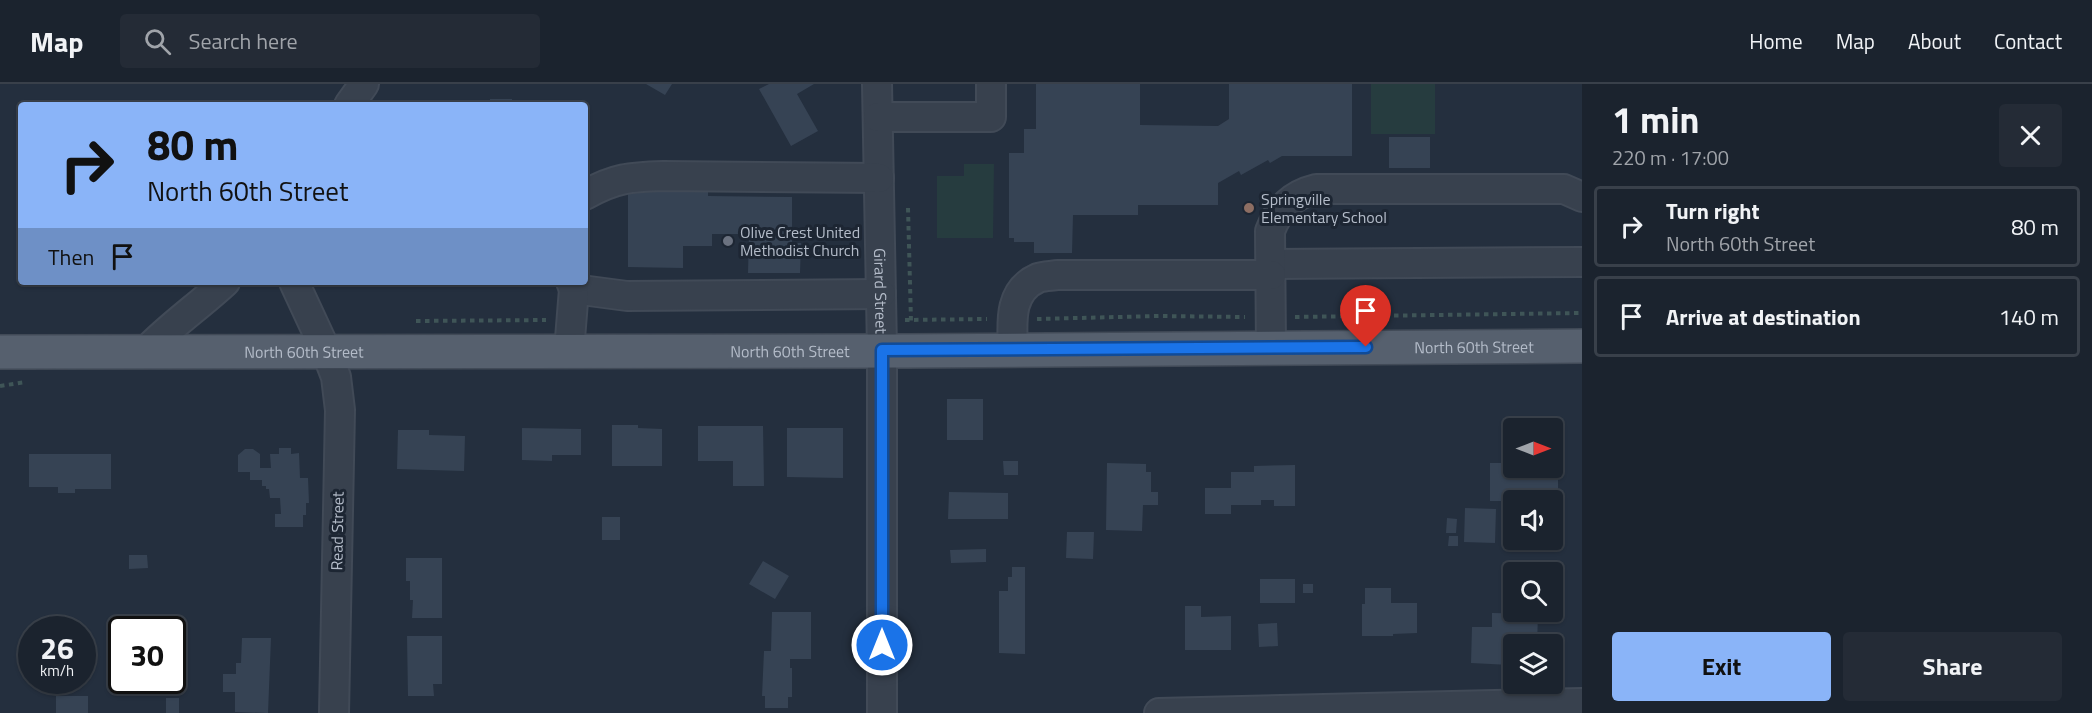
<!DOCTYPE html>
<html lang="en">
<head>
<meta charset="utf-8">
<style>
  :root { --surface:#1b232e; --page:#242b36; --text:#f1f3f6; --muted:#a0a4aa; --line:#39404a; --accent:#8ab4f8 }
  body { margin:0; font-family:"Titillium Web",sans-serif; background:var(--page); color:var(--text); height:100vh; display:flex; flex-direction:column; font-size:22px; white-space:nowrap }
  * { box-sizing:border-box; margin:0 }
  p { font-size:20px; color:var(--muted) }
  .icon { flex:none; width:33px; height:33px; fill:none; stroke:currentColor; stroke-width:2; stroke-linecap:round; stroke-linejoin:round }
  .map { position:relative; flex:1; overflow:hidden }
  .side { display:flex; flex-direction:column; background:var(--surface); width:510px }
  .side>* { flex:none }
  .banner { position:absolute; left:18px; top:18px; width:570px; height:183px; border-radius:6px; box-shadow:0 2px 4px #0004,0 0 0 2px var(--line); background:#8ab4f8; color:#111; overflow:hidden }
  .needle { width:39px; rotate:90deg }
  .tools { position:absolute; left:1503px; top:334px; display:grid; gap:12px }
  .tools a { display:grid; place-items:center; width:60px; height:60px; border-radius:6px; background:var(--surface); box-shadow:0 2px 4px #0004,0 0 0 2px var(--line); font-size:30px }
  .speed { position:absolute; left:18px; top:532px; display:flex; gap:12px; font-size:30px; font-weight:700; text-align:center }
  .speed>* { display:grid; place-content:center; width:78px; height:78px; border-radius:50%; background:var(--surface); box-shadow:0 2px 4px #0004,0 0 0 2px var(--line); line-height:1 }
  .speed small { font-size:15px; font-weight:400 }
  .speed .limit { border:3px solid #111; border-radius:9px; background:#fff; color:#111 }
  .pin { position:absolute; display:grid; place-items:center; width:51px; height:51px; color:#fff; margin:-62px -26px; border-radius:50% 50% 50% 0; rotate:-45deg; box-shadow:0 0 6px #0007 }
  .pin .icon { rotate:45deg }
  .me { position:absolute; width:66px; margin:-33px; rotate:0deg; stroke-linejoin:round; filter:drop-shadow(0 0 4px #0008) }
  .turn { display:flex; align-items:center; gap:21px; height:126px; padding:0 30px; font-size:27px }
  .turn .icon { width:78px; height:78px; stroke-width:2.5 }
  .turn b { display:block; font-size:42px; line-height:51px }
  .then { display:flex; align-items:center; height:57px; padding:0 30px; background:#0003; gap:12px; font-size:22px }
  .round { display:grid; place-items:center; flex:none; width:63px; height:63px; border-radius:6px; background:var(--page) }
  .head { display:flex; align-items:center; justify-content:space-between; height:102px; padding:0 30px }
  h1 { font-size:36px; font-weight:700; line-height:45px }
  .action { display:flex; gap:12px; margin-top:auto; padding:12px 30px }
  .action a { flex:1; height:69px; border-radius:6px; background:var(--accent); color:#111; font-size:24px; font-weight:700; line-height:69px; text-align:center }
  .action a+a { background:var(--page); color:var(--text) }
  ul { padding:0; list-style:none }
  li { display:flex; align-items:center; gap:18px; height:81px; margin:0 12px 9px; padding:0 18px; border:3px solid var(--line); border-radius:6px }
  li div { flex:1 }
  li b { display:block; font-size:22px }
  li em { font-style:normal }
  header { display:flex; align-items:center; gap:36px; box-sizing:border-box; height:84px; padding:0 30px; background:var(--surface); border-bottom:2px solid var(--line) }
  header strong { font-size:28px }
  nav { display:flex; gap:33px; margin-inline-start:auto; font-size:21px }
  .search { width:420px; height:54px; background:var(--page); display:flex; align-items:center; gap:15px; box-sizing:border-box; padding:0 21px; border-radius:6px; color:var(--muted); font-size:22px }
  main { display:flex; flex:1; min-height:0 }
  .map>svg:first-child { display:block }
  .green { fill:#263c3f }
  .building { fill:#364354 }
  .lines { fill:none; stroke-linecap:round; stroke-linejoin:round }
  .minor-casing { stroke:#414a57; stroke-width:32 }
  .major-casing { stroke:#414a57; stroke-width:36 }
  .path { stroke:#3f5557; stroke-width:4; stroke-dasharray:4.5 4.5; stroke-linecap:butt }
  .minor { stroke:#38414e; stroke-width:28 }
  .major { stroke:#56606e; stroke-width:33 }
  .route-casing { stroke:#114b97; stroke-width:15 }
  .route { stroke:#1a73e8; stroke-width:10 }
  .education-dot { fill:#8d6e63; stroke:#1d2633; stroke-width:2 }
  .worship-dot { fill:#6b7280; stroke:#1d2633; stroke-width:2 }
  .labels { text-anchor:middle; stroke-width:6; stroke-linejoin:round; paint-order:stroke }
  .poi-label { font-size:16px; fill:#b4bcc9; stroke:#1d2633; text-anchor:start }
  .street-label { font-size:16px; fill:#b4bcc9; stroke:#1d2633 }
</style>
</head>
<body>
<header>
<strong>Map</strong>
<div class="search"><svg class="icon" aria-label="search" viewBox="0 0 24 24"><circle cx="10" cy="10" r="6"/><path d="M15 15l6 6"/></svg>Search here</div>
<nav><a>Home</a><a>Map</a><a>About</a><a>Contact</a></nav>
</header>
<main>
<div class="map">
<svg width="1582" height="629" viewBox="0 0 1582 629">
  <rect width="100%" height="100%" fill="#242f3e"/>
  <path class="green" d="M1371,0H1435V50H1371Z
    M964,80H994L993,154H937V92H964Z"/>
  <path class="building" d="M646,0H672L665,11Z
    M769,0H814L797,10L818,47L791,62L759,5Z
    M1036,0H1140V41L1218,42L1229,35V0H1352V72H1282L1270,79L1268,76L1241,91L1239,87L1218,99V121H1138V131H1073L1072,169H1034V158H1014V154H1009V69H1024V45H1036Z
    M490,15H512V21H490Z
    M1389,53H1430V84H1389Z
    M628,102H708V112L792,113V159H801L800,189H748L749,150H712V162H683V184L628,183Z
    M947,315H983V356H947Z
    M612,341H638V344L662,345V382H612Z
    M698,342H763L764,402H733V377H698Z
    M522,344L581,345V371H552V377L522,376Z
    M787,344H843V394L787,393Z
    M398,346H429V351L465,352L464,387L397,385Z
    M279,364H291V370L299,369L300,394H308L309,419H306V431H303V443H275V430H281L280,414H270L269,405H266V402H262V396H250V388H238V371L245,365H253L260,370V384H271L270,370H279Z
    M29,370H111V405H75V409H58V403H29Z
    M1003,377H1018V391H1004Z
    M1107,379L1146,380V388H1151V408H1158V421H1143L1142,447L1106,446Z
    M1490,379H1514V384H1552V381H1558V415L1535,414V417H1490Z
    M1295,381V422H1274V416H1261V421H1231V430H1205V404H1231V388H1254V382Z
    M949,408L1008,409V435H948Z
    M1465,424L1496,425L1495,459L1464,458Z
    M602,433H620V456H602Z
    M1447,434L1457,435L1456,449H1446Z
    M1067,448H1094L1093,475L1066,474Z
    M1449,452H1458V462H1448Z
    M986,465V478L951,479L950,466Z
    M129,471H147L148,484L129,485Z
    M406,474H442V534H412L413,516H410V497H406Z
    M763,477L789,492L775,515L749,500Z
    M1012,483H1025V570L999,569V507H1008V493H1012Z
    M1260,495H1295V519H1260Z
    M1303,500H1313V509H1303Z
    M1365,504H1391V519H1417V549L1393,550V552H1362V520H1365Z
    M1185,522H1201V533L1231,532V566H1185Z
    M772,528H811V575H790V584H792V613H788V624H765V612H762L764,567H771Z
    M1492,529L1538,530L1537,561H1514V575H1510V581L1471,579L1472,543H1492Z
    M1277,539L1278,562L1259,563L1258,540Z
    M407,552H442V600H433L434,612H408Z
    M242,554H271L268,629L235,628V608H223V590H236V579H241Z
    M56,612H88V629H56Z
    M166,614H179V629H166Z"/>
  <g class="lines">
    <defs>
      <g id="minor">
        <path id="s1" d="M877,0L882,266V629"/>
        <path d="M349,21L364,0"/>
        <path d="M878,33H991V0"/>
        <path d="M585,111C614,94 631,93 663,92L879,94"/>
        <path d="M1272,180L1582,178"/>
        <path d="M294,198L326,267L336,293L340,326L334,629"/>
        <path d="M571,198L574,205L627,212L881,210"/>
        <path d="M1271,263L1270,147C1279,124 1292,111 1316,105H1564L1582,113"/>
        <path d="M1013,266C1012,240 1008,207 1038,194C1044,192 1052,192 1057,191H1271"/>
        <path d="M146,267C170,242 199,222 225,198"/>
        <path d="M569,267L574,205"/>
        <path d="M1159,629L1582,619"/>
      </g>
      <g id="major">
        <path id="s2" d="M0,268L907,267L1582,262"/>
      </g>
    </defs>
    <use href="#minor" class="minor-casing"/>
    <use href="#major" class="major-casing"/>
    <path class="path" d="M908,124L911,237
      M1295,233L1582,229
      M1037,235L1159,232L1245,233
      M905,236L987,235
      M416,237L546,236
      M0,302L26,298"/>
    <use href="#minor" class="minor"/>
    <use href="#major" class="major"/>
  </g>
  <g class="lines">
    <defs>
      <path id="route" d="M882,561V266L1366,263"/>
    </defs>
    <use href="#route" class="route-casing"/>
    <use href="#route" class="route"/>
  </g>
  <circle class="education-dot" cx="1249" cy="124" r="6"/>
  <circle class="worship-dot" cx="728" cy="157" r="6"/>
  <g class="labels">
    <g class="poi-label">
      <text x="1261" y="121">Springville<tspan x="1261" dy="18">Elementary School</tspan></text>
      <text x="740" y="154">Olive Crest United<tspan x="740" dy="18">Methodist Church</tspan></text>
    </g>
    <g class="street-label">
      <text dy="6" stroke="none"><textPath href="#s1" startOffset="207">Girard Street</textPath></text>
      <text dy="6" stroke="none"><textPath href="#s2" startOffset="1474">North 60th Street</textPath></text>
      <text dy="6" stroke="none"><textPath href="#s2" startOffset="304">North 60th Street</textPath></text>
      <text dy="6" stroke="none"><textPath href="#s2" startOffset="790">North 60th Street</textPath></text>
      <text transform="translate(337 447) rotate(-89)" y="6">Read Street</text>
    </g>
  </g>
</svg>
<div class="tools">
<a><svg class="needle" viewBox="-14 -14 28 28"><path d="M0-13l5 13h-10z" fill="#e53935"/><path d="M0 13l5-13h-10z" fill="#a0a4aa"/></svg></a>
<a><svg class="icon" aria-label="sound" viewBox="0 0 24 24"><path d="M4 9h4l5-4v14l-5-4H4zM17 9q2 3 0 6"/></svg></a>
<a><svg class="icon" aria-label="search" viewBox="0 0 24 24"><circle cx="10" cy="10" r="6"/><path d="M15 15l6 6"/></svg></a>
<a><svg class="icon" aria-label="layers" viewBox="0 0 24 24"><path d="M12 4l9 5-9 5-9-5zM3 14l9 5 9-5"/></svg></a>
</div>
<div class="speed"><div>26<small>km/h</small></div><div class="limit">30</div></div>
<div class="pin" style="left:1366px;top:263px;background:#d93025"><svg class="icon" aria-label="arrive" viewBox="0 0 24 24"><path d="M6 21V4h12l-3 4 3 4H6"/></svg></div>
<svg class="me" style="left:882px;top:561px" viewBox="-20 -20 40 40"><circle r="17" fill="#1a73e8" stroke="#fff" stroke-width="3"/><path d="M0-11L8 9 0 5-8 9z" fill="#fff"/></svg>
<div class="banner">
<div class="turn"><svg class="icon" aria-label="right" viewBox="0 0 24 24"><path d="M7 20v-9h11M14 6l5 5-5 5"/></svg><div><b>80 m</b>North 60th Street</div></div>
<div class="then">Then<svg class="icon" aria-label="arrive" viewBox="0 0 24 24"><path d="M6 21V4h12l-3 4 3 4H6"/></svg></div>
</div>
</div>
<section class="side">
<div class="head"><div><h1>1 min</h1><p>220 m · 17:00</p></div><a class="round"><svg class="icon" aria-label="close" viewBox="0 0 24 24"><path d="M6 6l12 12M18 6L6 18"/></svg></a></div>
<ul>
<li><svg class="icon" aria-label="right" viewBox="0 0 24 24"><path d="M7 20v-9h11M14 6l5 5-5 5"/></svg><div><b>Turn right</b><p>North 60th Street</p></div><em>80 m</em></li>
<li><svg class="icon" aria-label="arrive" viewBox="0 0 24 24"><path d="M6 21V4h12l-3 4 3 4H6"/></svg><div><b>Arrive at destination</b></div><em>140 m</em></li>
</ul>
<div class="action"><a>Exit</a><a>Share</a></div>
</section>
</main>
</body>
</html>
